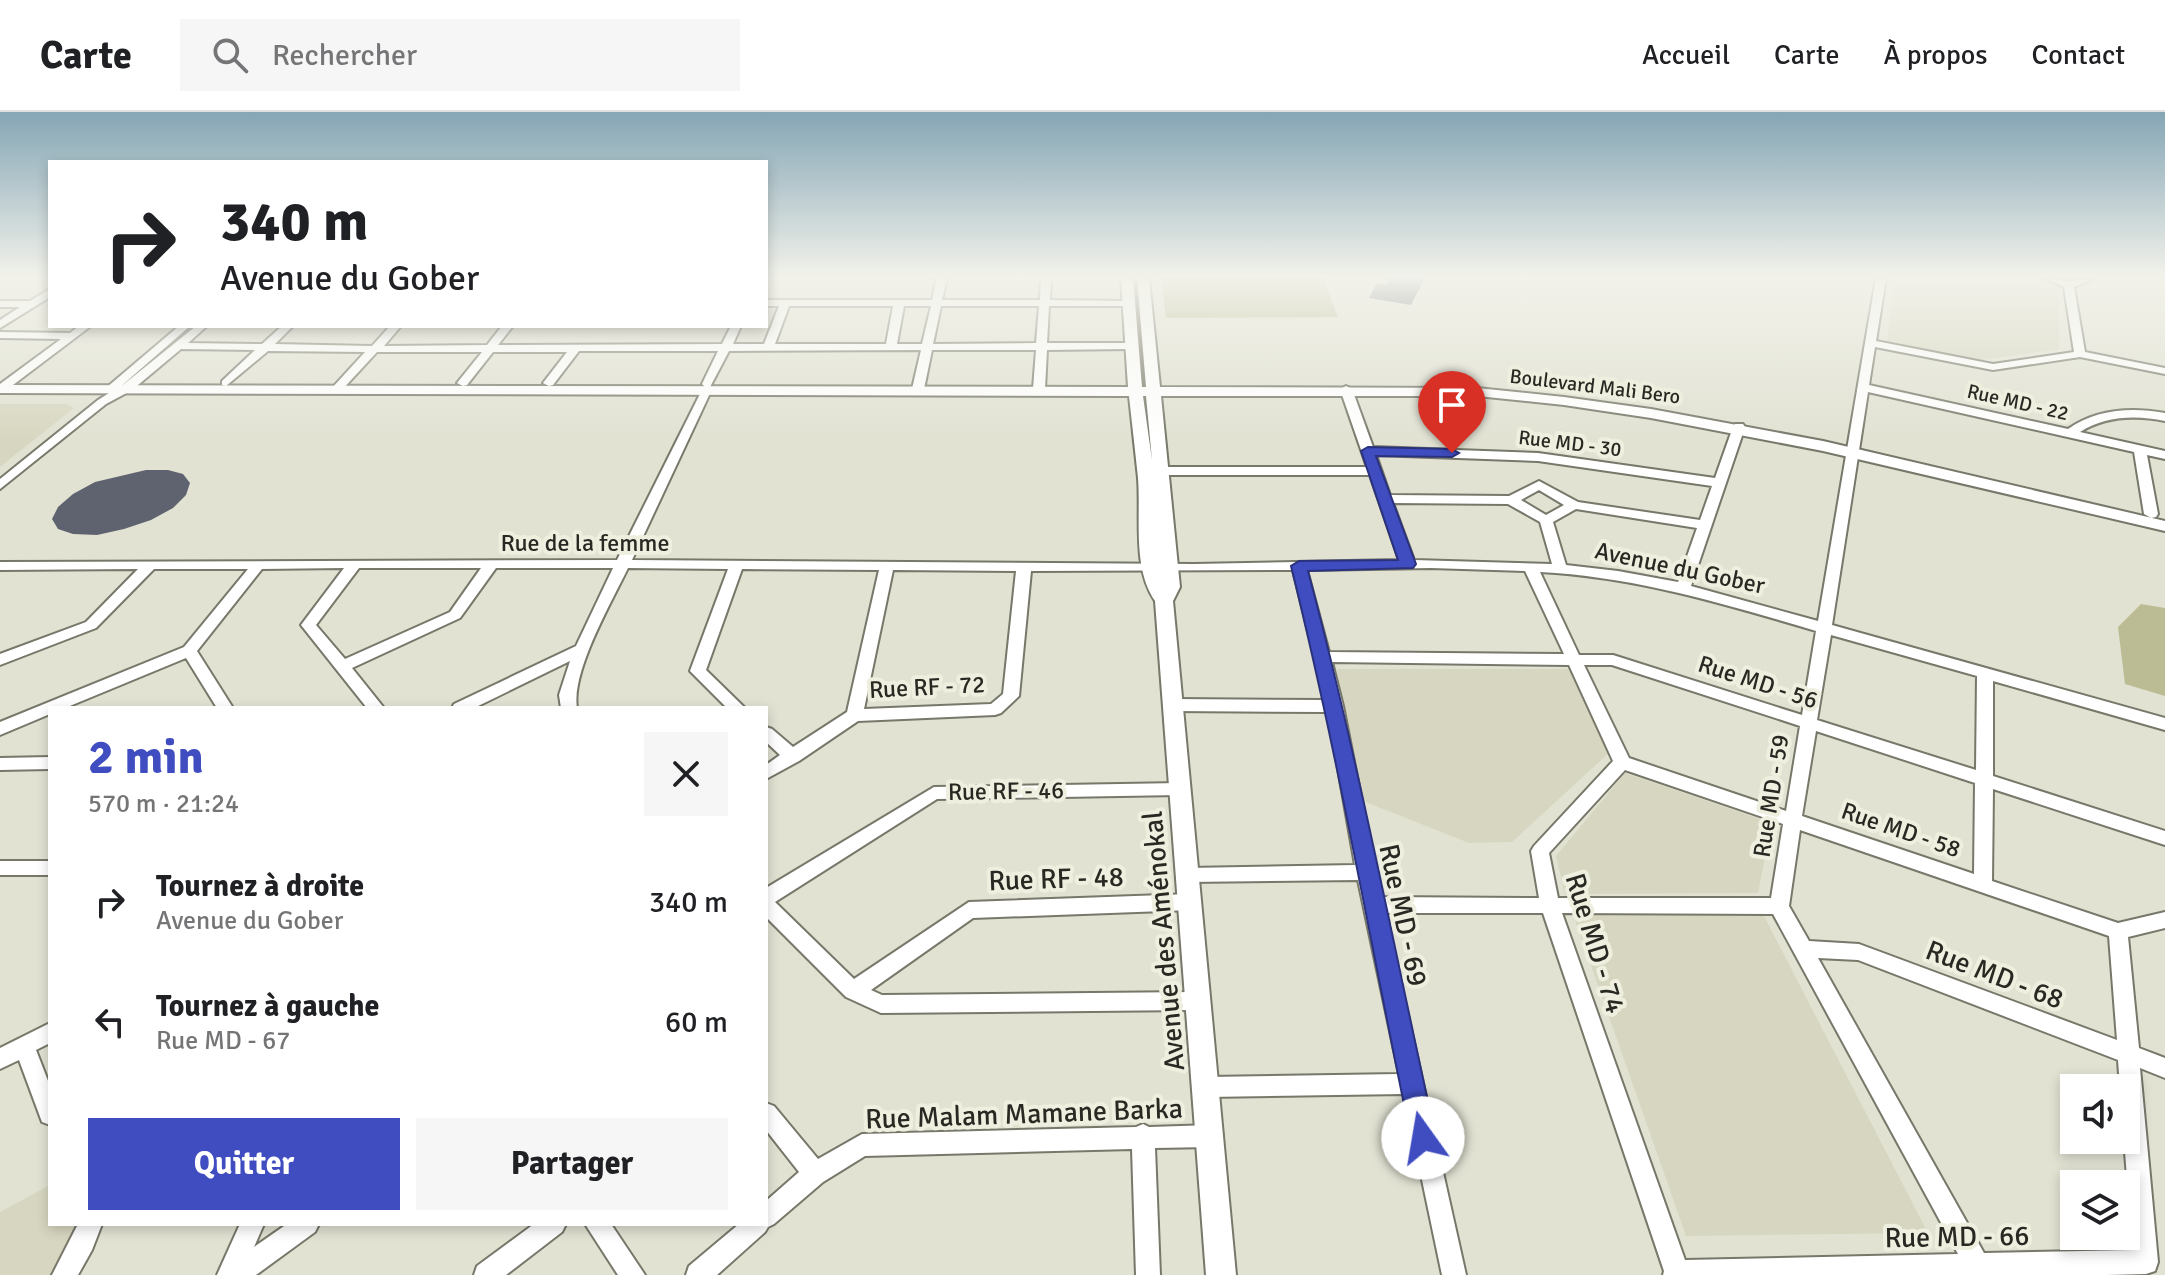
<!DOCTYPE html>
<html lang="fr">
<head>
<meta charset="utf-8">
<style>
  :root { --surface:#fff; --page:#f6f6f6; --text:#202124; --muted:#757577; --line:#e0e0e0; --accent:#404dc1 }
  body { margin:0; font-family:Signika,sans-serif; background:var(--page); color:var(--text); height:100vh; display:flex; flex-direction:column; font-size:30px; white-space:nowrap }
  * { box-sizing:border-box; margin:0 }
  p { font-size:26px; color:var(--muted) }
  .icon { flex:none; width:44px; height:44px; fill:none; stroke:currentColor; stroke-width:2; stroke-linecap:round; stroke-linejoin:round }
  .map { position:relative; flex:1; overflow:hidden }
  .drawer { position:absolute; left:48px; top:594px; width:720px; height:520px; display:flex; flex-direction:column; background:var(--surface); border-radius:0px; box-shadow:0 4px 12px #0003 }
  .drawer>* { flex:none }
  .hud { position:absolute; left:48px; top:48px; width:720px; height:168px; border-radius:0px; box-shadow:0 4px 12px #0003; background:#fff; color:var(--text); overflow:hidden }
  .buttons { position:absolute; left:2060px; top:962px; display:grid; gap:16px }
  .buttons a { display:grid; place-items:center; width:80px; height:80px; border-radius:0px; background:var(--surface); box-shadow:0 4px 12px #0003; font-size:40px }
  .pin { position:absolute; display:grid; place-items:center; width:68px; height:68px; color:#fff; margin:-82px -34px; border-radius:50% 50% 50% 0; rotate:-45deg; box-shadow:0 0 8px #0007 }
  .pin .icon { rotate:45deg }
  .me { position:absolute; width:88px; margin:-44px; rotate:347deg; stroke-linejoin:round; filter:drop-shadow(0 0 6px #0008) }
  .turn { display:flex; align-items:center; gap:28px; height:168px; padding:0 40px; font-size:36px }
  .turn .icon { width:104px; height:104px; stroke-width:2.5 }
  .turn b { display:block; font-size:56px; line-height:68px }
  .round { display:grid; place-items:center; flex:none; width:84px; height:84px; border-radius:0px; background:var(--page) }
  .head { display:flex; align-items:center; justify-content:space-between; height:136px; padding:0 40px }
  h1 { font-size:48px; font-weight:700; line-height:60px; color:var(--accent) }
  .primary-button { display:flex; gap:16px; margin-top:auto; padding:16px 40px }
  .primary-button a { flex:1; height:92px; border-radius:0px; background:var(--accent); color:#fff; font-size:32px; font-weight:700; line-height:92px; text-align:center }
  .primary-button a+a { background:var(--page); color:var(--text) }
  ul { padding:0; list-style:none }
  li { display:flex; align-items:center; gap:24px; height:120px; padding:0 40px }
  li div { flex:1 }
  li b { display:block; font-size:30px }
  li em { font-style:normal }
  header { display:flex; align-items:center; gap:48px; box-sizing:border-box; height:112px; padding:0 40px; background:var(--surface); border-bottom:2px solid var(--line) }
  header strong { font-size:38px }
  nav { display:flex; gap:44px; margin-inline-start:auto; font-size:28px }
  .search { width:560px; height:72px; background:var(--page); display:flex; align-items:center; gap:20px; box-sizing:border-box; padding:0 28px; border-radius:0px; color:var(--muted); font-size:30px }
  .map>svg:first-child { display:block }
  .built { fill:#d7d7c1 }
  .green { fill:#bcbc94 }
  .building { fill:#5f6370 }
  .lines { fill:none; stroke-linecap:round; stroke-linejoin:round }
  .minor-casing { stroke:#77776a; stroke-width:4 }
  .major-casing { stroke:#77776a; stroke-width:4 }
  .minor { fill:#fff; fill-rule:evenodd }
  .major { fill:#fff; fill-rule:evenodd }
  .route { fill:#404dc1; stroke:#2a327d; stroke-width:2 }
  .labels { text-anchor:middle; stroke-width:8; stroke-linejoin:round; paint-order:stroke }
  .far-street-label { font-size:20px; fill:#292923; stroke:#efefdf }
  .street-label { font-size:24px; fill:#292923; stroke:#efefdf }
  .near-street-label { font-size:28px; fill:#292923; stroke:#efefdf }
</style>
</head>
<body>
<header>
<strong>Carte</strong>
<div class="search"><svg class="icon" aria-label="search" viewBox="0 0 24 24"><circle cx="10" cy="10" r="6"/><path d="M15 15l6 6"/></svg>Rechercher</div>
<nav><a>Accueil</a><a>Carte</a><a>À propos</a><a>Contact</a></nav>
</header>
<div class="map">
<svg width="2165" height="1163" viewBox="0 0 2165 1163">
  <rect width="100%" height="100%" fill="#e1e2d2"/>
  <path class="built" d="M768,166H937L936,172H766Z
    M1895,166H2035L2059,174V237L1981,248L1887,229Z
    M0,292H67L74,296L0,355Z
    M1337,557H1574L1610,640L1512,730L1469,731L1363,689Z
    M1625,661L1772,711L1758,781L1565,782L1556,744Z
    M1573,802L1764,804L1928,1121L1686,1124Z
    M50,1073V1112H78L79,1116L51,1163H0V1100Z"/>
  <path class="green" d="M1161,166H1323L1338,205L1166,206Z
    M2141,492L2165,496V584L2125,572L2118,515Z"/>
  <path class="building" d="M1390,166H1425L1411,193L1369,186L1377,171L1386,173Z
    M146,358H168L183,362L190,371L186,383L173,396L151,408L124,417L97,423L73,422L58,417L52,407L58,395L73,382L95,370Z"/>
  <g class="lines">
    <defs>
      <path id="minor" d="M937,166H947L942,188H1040L1041,166H1051L1050,188L1131,189L1132,191L1127,194H1049L1047,231H1131L1136,234L1131,237L1047,238L1045,277L1039,280L1033,277L1036,238H932L924,277L918,280L912,277L921,238L729,239L710,275L712,277L632,448L1194,452L1399,448L1370,363H1162L1156,359L1162,355H1367L1340,277L1346,274L1352,277L1373,335L1538,341L1715,366L1733,315L1735,312H1743L1745,315L1691,474L1818,509L1876,166H1886L1876,229L1993,252L2074,240L2064,175L2045,166C2053,166 2059,168 2067,169C2075,170 2086,166 2095,166L2074,175L2085,240L2165,256V262L2080,245L1993,258L1875,235L1869,273L2068,317C2096,297 2132,295 2165,301V309C2135,303 2106,304 2080,320L2165,339V347L2147,343L2158,402L2156,405L2151,406L2144,402L2134,340L1868,280L1832,513L2165,606V618L1993,569V664L2165,719V733L1993,677L1992,769L2118,811L2165,800V816L2128,825L2139,936L2165,946V966L2140,956L2158,1150L2155,1159L2146,1162L2107,1163H1663L1664,1159L1543,801H1385L1466,1163H1442L1404,982L1207,985L1199,982L1196,975L1199,968L1207,965L1399,962L1358,768L1188,770L1181,768L1179,763L1181,758L1188,756L1355,753L1328,600L1172,599L1164,593L1172,587L1325,588L1293,458L1031,459L1019,584L1001,601L995,603L858,609L799,649L766,667V653L780,643L766,630V615L772,617L793,635L847,600L879,458L742,457L706,558L745,596H727L690,559L728,457L628,456C611,491 571,560 577,596H561L559,583L570,549L474,596H452L454,592L576,534L613,456H496L460,506L352,556L384,596H367L301,513L344,456L262,457L197,539L233,596H217L186,546L65,596H50V602L0,623V610L184,535L248,457H154L96,516L0,553V542L86,510L138,457L0,458V450L617,448L704,274L702,272L718,239H579L553,273L549,274L543,271L567,240H493L467,273L463,274L457,271L482,240H377L340,280H332V276L365,240L268,239L226,274L222,273V269L255,238L181,237L132,278L106,292L0,377V367L98,288L109,281L104,278L106,276L179,214H190L119,276L196,214H207L188,231L262,232L282,214H293L275,232L372,234L390,214H401L384,234L487,233L502,214H513L498,233L722,232L731,214H741L733,232H764L779,194H766V188H932ZM789,194H893L886,232H775ZM904,194H931L922,232H897ZM941,194H1039L1036,231L933,232ZM1376,343L1538,349L1712,374L1700,408L1578,390L1539,369L1509,384L1390,383ZM1539,378L1564,393L1546,403L1521,388ZM1393,391L1508,392L1540,410L1552,452L1414,448ZM1576,397L1697,416L1678,470L1618,459L1566,453L1553,410ZM359,456H481L450,500L345,547L316,513ZM1431,456L1525,459L1564,542L1329,540L1307,458ZM893,458L1016,459L1003,582L991,592L864,597ZM1540,460C1636,465 1725,492 1816,519L1802,603L1613,543H1579ZM1831,523L1977,564L1976,658L1817,608ZM1332,550L1569,553L1613,649L1534,734L1531,739L1539,786L1381,785L1343,594ZM1584,553H1612L1800,614L1786,699L1629,646ZM1816,619L1975,671L1974,762L1802,704ZM1625,658L1783,712L1771,786H1558L1549,741ZM1800,718L2109,824L2117,928L1859,832L1809,829L1789,794ZM1562,801L1773,802L1958,1142L1685,1148ZM1818,846L1858,848L2118,948L2120,976H2126L2124,1028L2133,1138L1984,1141Z
        M50,177V185L0,216V208L20,195H0V189H30Z
        M79,214H91L5,279L0,280V272L61,227L0,226V220L70,221Z
        M50,645V657L0,658V646Z
        M1180,671L1186,672L1189,677L1186,682L1180,683L937,687L775,790L854,867L969,790L1191,782L1198,785L1201,790L1198,795L1191,798L973,806L871,878L882,883L1193,880L1200,883L1203,889L1200,895L1193,898L881,901L846,885L766,805V776L934,675Z
        M0,749H50V763H0Z
        M50,911V931L36,938L50,974V1013L42,1010L19,948L0,957V936Z
        M766,991L774,994L818,1047L862,1022L1136,1015L1143,1012L1149,1015L1212,1013L1220,1016L1223,1024L1220,1032L1212,1035L1155,1036L1160,1163H1136L1132,1037L865,1044L823,1070L774,1112L768,1115L765,1120L717,1163H686L689,1154L739,1112H766V1089L799,1060L766,1018Z
        M78,1112H102L92,1138L78,1163H52Z
        M240,1112H264L254,1135L287,1112H319L315,1120L256,1163H217Z
        M534,1112H566L562,1120L506,1163H474L477,1154Z
        M585,1112H611L645,1163H618Z"/>
      <path id="major" d="M1121,166H1133L1142,275H1146L1137,166H1149L1160,275L1477,276L1564,285L1651,297L1823,329L2165,409V419L1823,339L1651,306L1564,293L1477,284H1161L1180,475L1173,489L1236,1163H1206L1155,489C1132,456 1141,405 1138,366C1135,338 1132,311 1129,284L0,281V273L1128,275ZM1143,284H1146L1152,348Z"/>
    </defs>
    <use href="#minor" class="minor-casing"/>
    <use href="#major" class="major-casing"/>
    <use href="#minor" class="minor"/>
    <use href="#major" class="major"/>
  </g>
  <linearGradient id="sky" x2="0" y2="1"><stop stop-color="#85a6b5"/><stop offset="0.5" stop-color="#f2f2eb"/><stop offset="1" stop-color="#f2f2eb" stop-opacity="0"/></linearGradient>
  <rect width="2165" height="329" fill="url(#sky)"/>
  <path class="route" d="M1368,335L1452,337L1459,341L1452,345L1376,344L1416,452L1413,456L1308,459C1358,646 1394,837 1436,1026L1432,1035L1423,1038L1414,1035L1411,1026C1371,835 1338,643 1291,454L1299,449L1398,448L1361,339Z"/>
  <g class="labels">
    <g class="far-street-label">
      <text transform="translate(1595 274) rotate(7)" y="7">Boulevard Mali Bero</text>
      <text transform="translate(2018 290) rotate(13)" y="7">Rue MD - 22</text>
      <text transform="translate(1570 331) rotate(7)" y="7">Rue MD - 30</text>
    </g>
    <g class="street-label">
      <text x="585" y="439">Rue de la femme</text>
      <text transform="translate(1680 456) rotate(12)" y="8">Avenue du Gober</text>
      <text transform="translate(1758 570) rotate(18)" y="8">Rue MD - 56</text>
      <text transform="translate(927 575) rotate(-3)" y="8">Rue RF - 72</text>
      <text transform="translate(1006 679) rotate(-1)" y="8">Rue RF - 46</text>
      <text transform="translate(1771 684) rotate(-81)" y="8">Rue MD - 59</text>
      <text transform="translate(1901 718) rotate(19)" y="8">Rue MD - 58</text>
    </g>
    <g class="near-street-label">
      <text transform="translate(1056 766) rotate(-2)" y="10">Rue RF - 48</text>
      <text transform="translate(1404 803) rotate(78)" y="10">Rue MD - 69</text>
      <text transform="translate(1163 829) rotate(-95)" y="10">Avenue des Aménokal</text>
      <text transform="translate(1596 831) rotate(73)" y="10">Rue MD - 74</text>
      <text transform="translate(1995 862) rotate(21)" y="10">Rue MD - 68</text>
      <text transform="translate(1024 1001) rotate(-2)" y="10">Rue Malam Mamane Barka</text>
      <text transform="translate(1957 1124) rotate(-1)" y="10">Rue MD - 66</text>
    </g>
  </g>
</svg>
<div class="buttons">
<a><svg class="icon" aria-label="sound" viewBox="0 0 24 24"><path d="M4 9h4l5-4v14l-5-4H4zM17 9q2 3 0 6"/></svg></a>
<a><svg class="icon" aria-label="layers" viewBox="0 0 24 24"><path d="M12 4l9 5-9 5-9-5zM3 14l9 5 9-5"/></svg></a>
</div>
<div class="pin" style="left:1452px;top:341px;background:#d93025"><svg class="icon" aria-label="arrive" viewBox="0 0 24 24"><path d="M6 21V4h12l-3 4 3 4H6"/></svg></div>
<svg class="me" style="left:1423px;top:1026px" viewBox="-20 -20 40 40"><circle r="19" fill="#fff"/><path d="M0-13L10 11 0 6-10 11z" fill="#404dc1"/></svg>
<div class="hud">
<div class="turn"><svg class="icon" aria-label="right" viewBox="0 0 24 24"><path d="M7 20v-9h11M14 6l5 5-5 5"/></svg><div><b>340 m</b>Avenue du Gober</div></div>
</div>
<section class="drawer">
<div class="head"><div><h1>2 min</h1><p>570 m · 21:24</p></div><a class="round"><svg class="icon" aria-label="close" viewBox="0 0 24 24"><path d="M6 6l12 12M18 6L6 18"/></svg></a></div>
<ul>
<li><svg class="icon" aria-label="right" viewBox="0 0 24 24"><path d="M7 20v-9h11M14 6l5 5-5 5"/></svg><div><b>Tournez à droite</b><p>Avenue du Gober</p></div><em>340 m</em></li>
<li><svg class="icon" aria-label="left" viewBox="0 0 24 24"><path d="M17 20v-9H6M10 6l-5 5 5 5"/></svg><div><b>Tournez à gauche</b><p>Rue MD - 67</p></div><em>60 m</em></li>
</ul>
<div class="primary-button"><a>Quitter</a><a>Partager</a></div>
</section>
</div>
</body>
</html>
